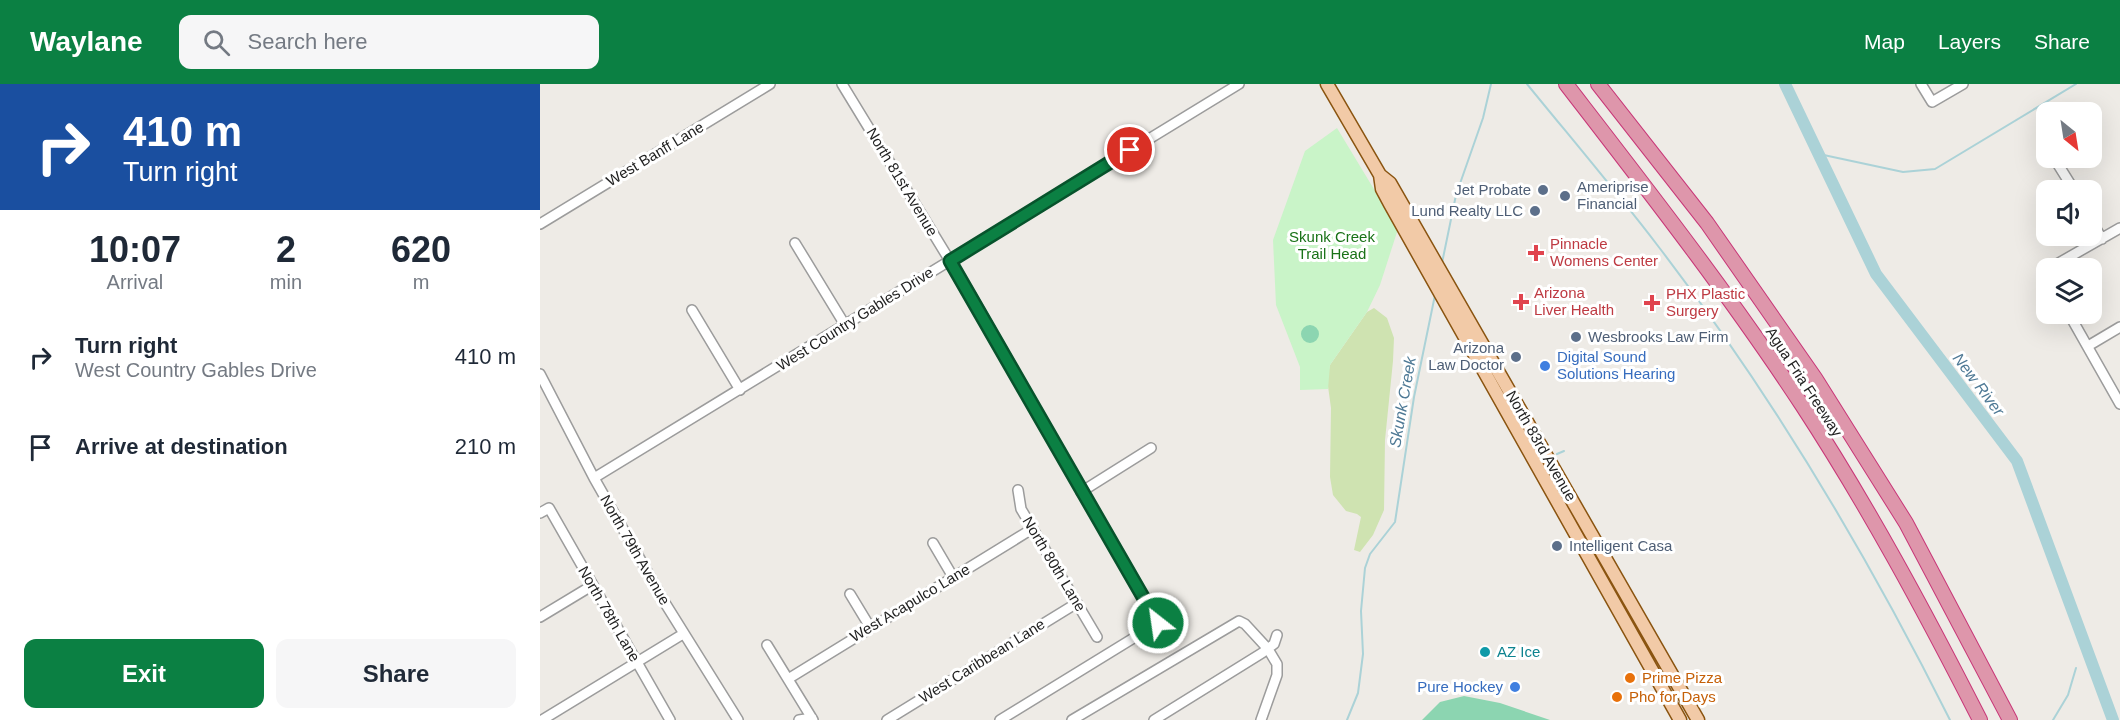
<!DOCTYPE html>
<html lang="en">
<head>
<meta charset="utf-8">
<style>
  :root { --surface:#fff; --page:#f6f6f7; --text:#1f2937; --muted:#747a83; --accent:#0b8043 }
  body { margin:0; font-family:Arial,sans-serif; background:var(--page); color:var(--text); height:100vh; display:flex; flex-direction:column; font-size:22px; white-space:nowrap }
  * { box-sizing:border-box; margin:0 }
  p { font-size:20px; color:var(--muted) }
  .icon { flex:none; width:33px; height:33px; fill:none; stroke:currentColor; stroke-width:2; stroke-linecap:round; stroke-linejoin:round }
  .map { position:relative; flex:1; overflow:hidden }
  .drawer { display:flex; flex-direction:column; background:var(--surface); width:540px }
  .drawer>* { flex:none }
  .guide { background:#1a4fa0; color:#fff; overflow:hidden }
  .needle { width:39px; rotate:150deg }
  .fabs { position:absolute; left:1496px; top:18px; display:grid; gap:12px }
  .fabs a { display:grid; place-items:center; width:66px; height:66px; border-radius:12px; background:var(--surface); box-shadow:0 6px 24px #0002; font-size:30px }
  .pin { position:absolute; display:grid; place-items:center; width:51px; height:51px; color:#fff; margin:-26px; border:3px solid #fff; border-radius:50%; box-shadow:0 2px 6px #0007 }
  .me { position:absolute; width:66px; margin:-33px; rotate:330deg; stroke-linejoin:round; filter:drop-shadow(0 0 4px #0008) }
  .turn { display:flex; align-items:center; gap:21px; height:126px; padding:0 24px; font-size:27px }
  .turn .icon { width:78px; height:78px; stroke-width:2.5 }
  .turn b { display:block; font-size:42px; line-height:51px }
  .eta { display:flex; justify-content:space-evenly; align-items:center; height:102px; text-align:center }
  .eta b { font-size:36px; font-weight:700; line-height:42px }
  .cta { display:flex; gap:12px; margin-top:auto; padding:12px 24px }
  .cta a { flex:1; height:69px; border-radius:12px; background:var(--accent); color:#fff; font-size:24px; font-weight:700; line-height:69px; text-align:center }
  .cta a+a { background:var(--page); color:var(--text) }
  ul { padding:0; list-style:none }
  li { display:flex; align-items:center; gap:18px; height:90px; padding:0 24px }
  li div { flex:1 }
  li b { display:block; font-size:22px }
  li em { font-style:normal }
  header { display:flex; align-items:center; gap:36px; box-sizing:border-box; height:84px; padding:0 30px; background:var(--accent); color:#fff }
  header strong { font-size:28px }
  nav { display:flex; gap:33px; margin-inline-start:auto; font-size:21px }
  .search { width:420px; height:54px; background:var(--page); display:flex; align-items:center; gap:15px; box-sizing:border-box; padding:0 21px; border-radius:12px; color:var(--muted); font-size:22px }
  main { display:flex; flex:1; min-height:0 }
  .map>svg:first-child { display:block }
  .grass { fill:#cfe3b1 }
  .park { fill:#c9f4c8 }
  .pitch { fill:#8cd5b1 }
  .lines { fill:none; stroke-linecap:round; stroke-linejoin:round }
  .stream { stroke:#abd2d7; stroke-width:2 }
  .river { stroke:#abd2d7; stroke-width:12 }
  .minor-casing { stroke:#9c9c9c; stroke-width:12 }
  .major-casing { stroke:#8a5410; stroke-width:15 }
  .highway-casing { stroke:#c83778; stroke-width:16 }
  .minor { stroke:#fff; stroke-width:9 }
  .major { stroke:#f2caa7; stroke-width:12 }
  .highway { stroke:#de96ab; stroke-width:14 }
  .route-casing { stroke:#07532c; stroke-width:15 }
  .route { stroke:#0b8043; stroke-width:10 }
  .service-dot { fill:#5c6f8a; stroke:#fff; stroke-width:2 }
  .health-dot { fill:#e0444e; stroke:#fff; stroke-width:2 }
  .shop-dot { fill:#3f7fe0; stroke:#fff; stroke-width:2 }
  .culture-dot { fill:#0f9aa8; stroke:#fff; stroke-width:2 }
  .food-dot { fill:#e8710a; stroke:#fff; stroke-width:2 }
  .labels { text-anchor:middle; stroke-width:6; stroke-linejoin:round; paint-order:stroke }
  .street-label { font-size:15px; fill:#1f1f1f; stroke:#fff }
  .service-label { font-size:15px; fill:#4e5e75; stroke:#fff; text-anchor:start }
  .park-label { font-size:15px; fill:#197217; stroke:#fff }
  .health-label { font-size:15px; fill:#be3a42; stroke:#fff; text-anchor:start }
  .shop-label { font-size:15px; fill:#366cbe; stroke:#fff; text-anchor:start }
  .culture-label { font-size:15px; fill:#0d838f; stroke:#fff; text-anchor:start }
  .food-label { font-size:15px; fill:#c56008; stroke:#fff; text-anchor:start }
  .water-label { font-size:16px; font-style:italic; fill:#4e7995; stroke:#fff }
</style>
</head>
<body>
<header>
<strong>Waylane</strong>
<div class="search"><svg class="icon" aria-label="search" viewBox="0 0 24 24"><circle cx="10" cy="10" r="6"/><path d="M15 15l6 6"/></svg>Search here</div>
<nav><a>Map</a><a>Layers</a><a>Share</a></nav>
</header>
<main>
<section class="drawer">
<div class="guide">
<div class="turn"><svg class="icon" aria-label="right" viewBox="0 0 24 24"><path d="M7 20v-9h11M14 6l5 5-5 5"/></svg><div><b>410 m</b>Turn right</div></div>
</div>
<div class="eta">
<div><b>10:07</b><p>Arrival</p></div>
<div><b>2</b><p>min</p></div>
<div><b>620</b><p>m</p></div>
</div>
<ul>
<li><svg class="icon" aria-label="right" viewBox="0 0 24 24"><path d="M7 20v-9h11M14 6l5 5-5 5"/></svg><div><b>Turn right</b><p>West Country Gables Drive</p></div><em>410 m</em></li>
<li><svg class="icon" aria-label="arrive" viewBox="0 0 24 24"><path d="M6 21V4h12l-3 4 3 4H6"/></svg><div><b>Arrive at destination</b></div><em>210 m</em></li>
</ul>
<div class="cta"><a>Exit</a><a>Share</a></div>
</section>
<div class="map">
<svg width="1580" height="636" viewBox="0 0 1580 636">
  <rect width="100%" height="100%" fill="#eeebe6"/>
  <path class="grass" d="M834,224L847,234L854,254L853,277L845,356L844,426L833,451L820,468L814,466L821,433L817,430L806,427L793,411L790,393L791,324L787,295L790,281L827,228Z"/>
  <path class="park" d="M797,44L858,145L840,201L827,228L790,281L788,305L760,306V283L736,221L733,156L765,67Z"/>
  <path class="pitch" d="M761 250a9 9 0 1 1 18 0a9 9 0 1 1-18 0Z
    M924,612L960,619L1010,636H882L900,618Z"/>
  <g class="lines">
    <path class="stream" d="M987,0C1031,54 1076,107 1118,162C1231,309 1327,470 1410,636
      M1279,70L1363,88L1395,85L1536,0
      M902,179L916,111L943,34L951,0
      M1017,370L1024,367
      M807,636L818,609L823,570L821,527L825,484L830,470L855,438L874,313L895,211
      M1513,636L1528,611L1536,584"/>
    <path class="river" d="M1245,0L1336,190L1477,377L1573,636"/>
    <defs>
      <path id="minor" d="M302,0L432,213L618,539L460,636
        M1381,0L1392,18L1423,0
        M1502,54L1506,60
        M1514,74L1534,106
        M1551,136L1562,155
        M0,140L230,0
        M255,159L305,241
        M1510,184L1580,144
        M152,226L200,306
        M1529,230L1580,320
        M1548,262L1580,243
        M0,290L54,394L125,519L198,636
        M54,394L699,0
        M478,406L481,425L557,553
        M541,408L611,364
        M0,429L9,424L130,636
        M393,459L413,493
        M310,510L330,543
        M0,533L53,501
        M227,561L273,636
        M248,595L492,445
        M2,636L143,550
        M259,636L272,634
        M347,636L537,519
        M532,636L699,537L705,540L728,565L737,580V591L721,636
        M614,636L722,569L734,560L737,551"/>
      <path id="major" d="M787,0L840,91L842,105L850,120L1140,636
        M840,91L850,99L1158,636"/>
      <path id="highway" d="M1026,0C1107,105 1189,210 1262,321C1328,422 1385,528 1440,636
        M1058,0L1167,139L1275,294L1366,439L1470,636"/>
    </defs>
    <use href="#minor" class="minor-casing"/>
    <use href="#major" class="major-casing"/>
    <use href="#highway" class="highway-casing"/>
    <use href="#minor" class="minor"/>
    <use href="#major" class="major"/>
    <use href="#highway" class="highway"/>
  </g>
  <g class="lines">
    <defs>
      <path id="route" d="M590,66L410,177L618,539"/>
    </defs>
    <use href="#route" class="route-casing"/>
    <use href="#route" class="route"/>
  </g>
  <g class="service-dot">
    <circle cx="1003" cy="106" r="6"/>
    <circle cx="1025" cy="112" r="6"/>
    <circle cx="995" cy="127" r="6"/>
    <circle cx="1036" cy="253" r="6"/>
    <circle cx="976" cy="273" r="6"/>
    <circle cx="1017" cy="462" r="6"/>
  </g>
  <g class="health-dot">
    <path d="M993 160h6v6h6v6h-6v6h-6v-6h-6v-6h6z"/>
    <path d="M978 209h6v6h6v6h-6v6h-6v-6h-6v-6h6z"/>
    <path d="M1109 210h6v6h6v6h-6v6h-6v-6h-6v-6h6z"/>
  </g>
  <g class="shop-dot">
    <circle cx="1005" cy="282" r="6"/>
    <circle cx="975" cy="603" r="6"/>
  </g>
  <circle class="culture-dot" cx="945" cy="568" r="6"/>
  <g class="food-dot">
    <circle cx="1090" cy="594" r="6"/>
    <circle cx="1077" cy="613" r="6"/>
  </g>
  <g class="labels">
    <g class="street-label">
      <text transform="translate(115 70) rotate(-31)" y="5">West Banff Lane</text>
      <text transform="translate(362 98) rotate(59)" y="5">North 81st Avenue</text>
      <text transform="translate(315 235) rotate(-32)" y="5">West Country Gables Drive</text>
      <text transform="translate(1264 298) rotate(57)" y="5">Agua Fria Freeway</text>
      <text transform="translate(1001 362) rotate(60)" y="5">North 83rd Avenue</text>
      <text transform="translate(95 466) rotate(60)" y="5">North 79th Avenue</text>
      <text transform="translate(514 480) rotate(59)" y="5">North 80th Lane</text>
      <text transform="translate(370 519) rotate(-31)" y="5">West Acapulco Lane</text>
      <text transform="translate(69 530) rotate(60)" y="5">North 78th Lane</text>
      <text transform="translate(442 577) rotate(-32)" y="5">West Caribbean Lane</text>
    </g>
    <g class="service-label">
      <text x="1037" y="108">Ameriprise<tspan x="1037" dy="17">Financial</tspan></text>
      <text x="991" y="111" text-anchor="end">Jet Probate</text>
      <text x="983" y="132" text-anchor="end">Lund Realty LLC</text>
      <text x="1048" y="258">Wesbrooks Law Firm</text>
      <text x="964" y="269" text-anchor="end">Arizona<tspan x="964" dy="17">Law Doctor</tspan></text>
      <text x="1029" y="467">Intelligent Casa</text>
    </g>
    <g class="park-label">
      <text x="792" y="158">Skunk Creek<tspan x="792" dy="17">Trail Head</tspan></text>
    </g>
    <g class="health-label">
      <text x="1010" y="165">Pinnacle<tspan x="1010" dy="17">Womens Center</tspan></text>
      <text x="994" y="214">Arizona<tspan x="994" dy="17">Liver Health</tspan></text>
      <text x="1126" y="215">PHX Plastic<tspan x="1126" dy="17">Surgery</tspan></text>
    </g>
    <g class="shop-label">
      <text x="1017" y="278">Digital Sound<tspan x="1017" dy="17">Solutions Hearing</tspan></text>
      <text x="963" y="608" text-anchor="end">Pure Hockey</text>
    </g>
    <g class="culture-label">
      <text x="957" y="573">AZ Ice</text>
    </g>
    <g class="food-label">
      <text x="1102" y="599">Prime Pizza</text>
      <text x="1089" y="618">Pho for Days</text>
    </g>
    <g class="water-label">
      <text transform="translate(1439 300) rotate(53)" y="6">New River</text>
      <text transform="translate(862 318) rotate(-80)" y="6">Skunk Creek</text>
    </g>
  </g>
</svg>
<div class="fabs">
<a><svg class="needle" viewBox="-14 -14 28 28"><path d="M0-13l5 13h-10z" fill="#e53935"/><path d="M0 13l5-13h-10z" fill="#747a83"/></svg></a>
<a><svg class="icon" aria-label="sound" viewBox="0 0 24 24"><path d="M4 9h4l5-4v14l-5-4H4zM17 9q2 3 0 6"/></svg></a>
<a><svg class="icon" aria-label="layers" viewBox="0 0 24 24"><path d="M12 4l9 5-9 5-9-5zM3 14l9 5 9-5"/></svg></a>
</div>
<div class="pin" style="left:590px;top:66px;background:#d93025"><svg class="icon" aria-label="arrive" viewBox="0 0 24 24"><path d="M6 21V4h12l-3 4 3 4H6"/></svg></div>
<svg class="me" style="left:618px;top:539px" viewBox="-20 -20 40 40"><circle r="17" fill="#0b8043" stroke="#fff" stroke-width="3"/><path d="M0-11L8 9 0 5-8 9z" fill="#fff"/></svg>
</div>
</main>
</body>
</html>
